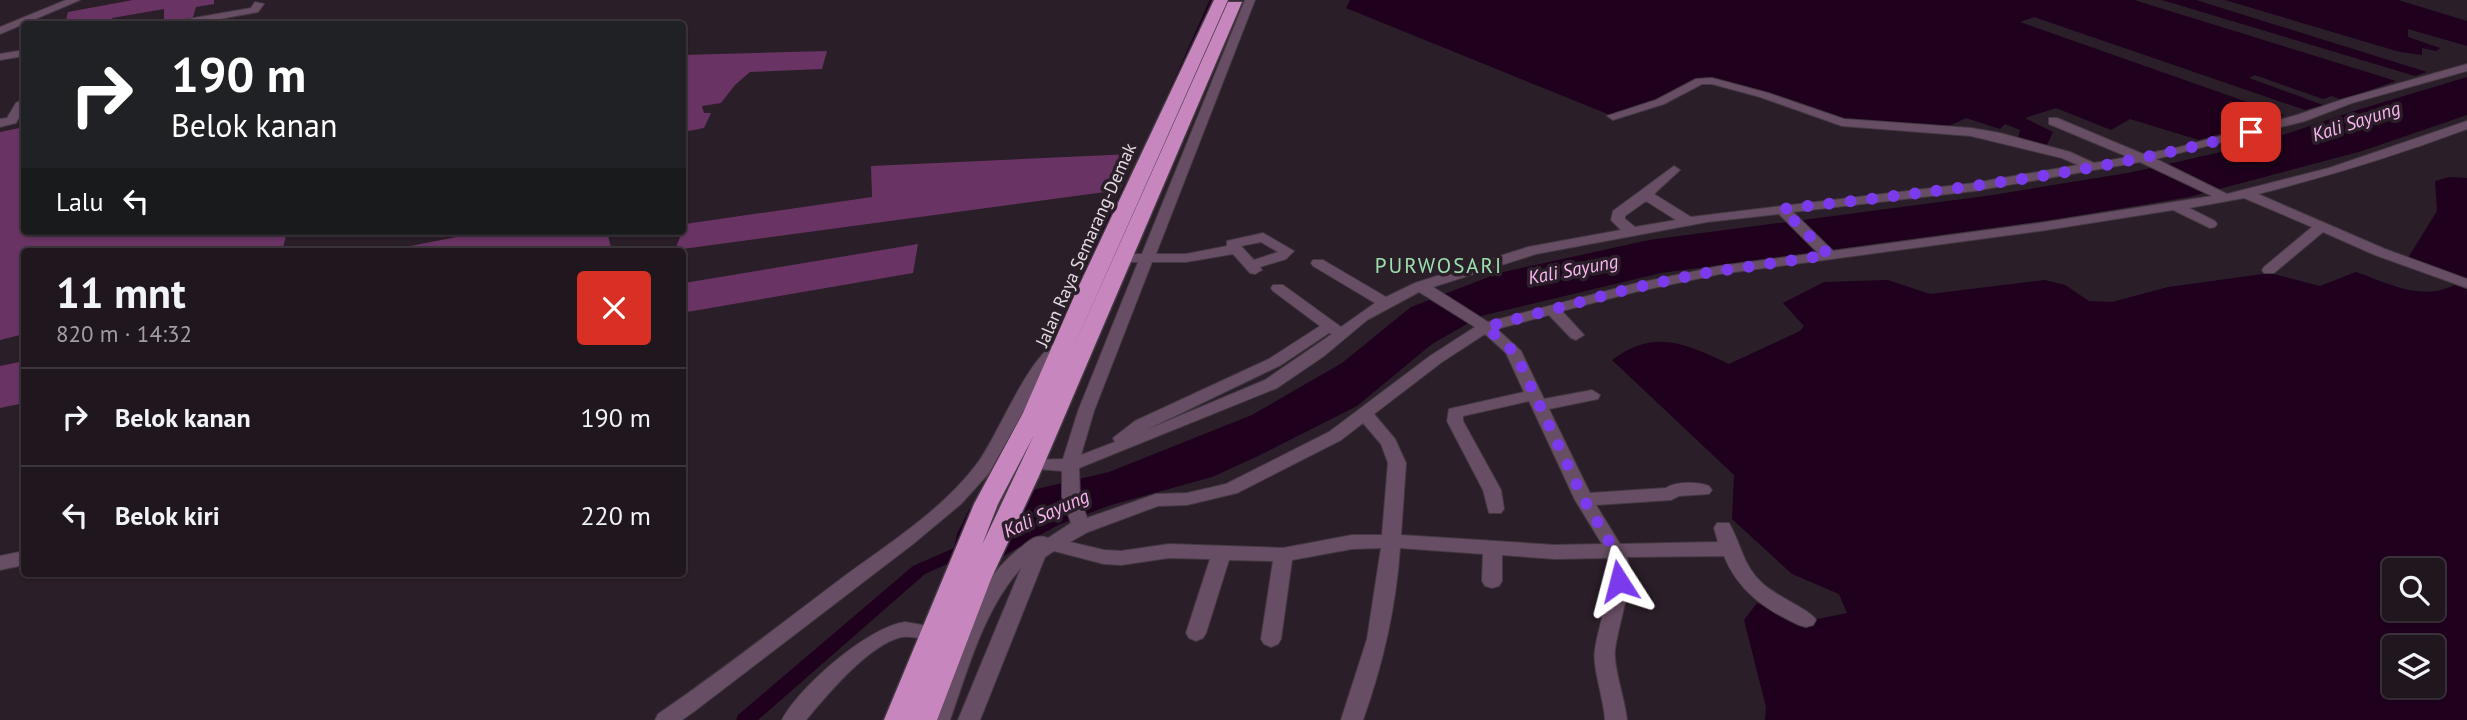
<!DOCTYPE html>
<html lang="id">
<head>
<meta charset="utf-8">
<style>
  :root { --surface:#20161e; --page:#2d232b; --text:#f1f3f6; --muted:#a29fa4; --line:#3d353c }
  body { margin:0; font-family:"PT Sans",sans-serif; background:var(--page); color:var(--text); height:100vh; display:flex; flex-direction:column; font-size:26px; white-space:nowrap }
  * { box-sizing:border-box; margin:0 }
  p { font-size:23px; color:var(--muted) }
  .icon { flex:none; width:38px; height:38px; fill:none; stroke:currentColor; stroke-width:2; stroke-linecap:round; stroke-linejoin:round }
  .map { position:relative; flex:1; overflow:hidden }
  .details { position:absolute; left:21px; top:248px; width:665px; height:329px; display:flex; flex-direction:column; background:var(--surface); border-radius:7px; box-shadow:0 2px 5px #0004,0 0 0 2px var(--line) }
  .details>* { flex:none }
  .hud { position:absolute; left:21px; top:21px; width:665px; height:214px; border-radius:7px; box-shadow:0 2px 5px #0004,0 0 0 2px var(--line); background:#202124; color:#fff; overflow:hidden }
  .controls { position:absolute; left:2382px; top:558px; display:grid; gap:14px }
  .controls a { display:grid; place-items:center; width:63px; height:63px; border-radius:7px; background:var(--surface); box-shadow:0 2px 5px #0004,0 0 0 2px var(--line); font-size:35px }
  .pin { position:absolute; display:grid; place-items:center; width:60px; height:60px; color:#fff; margin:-30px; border-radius:14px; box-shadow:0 4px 10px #0006 }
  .me { position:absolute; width:77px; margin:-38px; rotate:351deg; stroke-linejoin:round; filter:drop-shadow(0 0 5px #0008) }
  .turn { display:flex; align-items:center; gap:24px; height:147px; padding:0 35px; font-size:32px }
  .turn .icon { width:91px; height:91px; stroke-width:2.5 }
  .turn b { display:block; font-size:49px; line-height:60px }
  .then { display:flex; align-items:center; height:66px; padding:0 35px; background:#0003; gap:14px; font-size:26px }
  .round { display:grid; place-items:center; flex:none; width:74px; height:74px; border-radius:7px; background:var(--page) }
  .headline { display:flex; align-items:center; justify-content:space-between; height:119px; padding:0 35px }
  h1 { font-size:42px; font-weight:700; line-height:52px }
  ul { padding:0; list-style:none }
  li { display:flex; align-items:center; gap:21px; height:98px; padding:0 35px; border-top:2px solid var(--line) }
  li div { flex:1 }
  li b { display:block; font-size:26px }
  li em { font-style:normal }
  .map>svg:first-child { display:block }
  .green { fill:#693463 }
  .water { fill:#1f001d; fill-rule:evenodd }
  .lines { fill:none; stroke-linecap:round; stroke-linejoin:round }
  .stream-far2 { stroke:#1f001d; stroke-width:2.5 }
  .stream-far1 { stroke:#1f001d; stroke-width:3.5 }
  .stream { stroke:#1f001d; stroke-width:4.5 }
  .canal { fill:#1f001d; fill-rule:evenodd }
  .street-casing { stroke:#443942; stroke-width:2 }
  .highway-casing { stroke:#443942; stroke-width:3 }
  .street { fill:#684e64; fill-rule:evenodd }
  .highway { fill:#c787be; fill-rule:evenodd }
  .route { stroke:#7c3aed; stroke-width:12; stroke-dasharray:0 21.6 }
  .labels { text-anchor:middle; stroke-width:7; stroke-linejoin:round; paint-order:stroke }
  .street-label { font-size:18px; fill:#e4dce3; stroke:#2a1e28 }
  .water-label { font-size:19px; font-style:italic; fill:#fcb7f2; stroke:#2a1e28 }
  .quarter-label { font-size:21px; letter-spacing:2px; fill:#9be0ac; stroke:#2a1e28 }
</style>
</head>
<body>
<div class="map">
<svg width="2467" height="720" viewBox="0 0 2467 720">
  <rect width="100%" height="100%" fill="#2a1e28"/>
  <path class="green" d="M133,0H214V4L196,7L192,20L164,24V9L112,18V24H65L68,12Z
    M827,51L822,69L750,72L735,85L721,103L702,106L704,113H711L704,128L683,132V55Z
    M24,127V231H287L282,252H24V334L0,340V132Z
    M1132,154L1120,190L675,250L685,224L872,197L871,166Z
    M488,231H607L612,252H379Z
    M918,244L913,273L687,312L684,283Z
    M24,361V403L0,408V366Z"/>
  <path class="water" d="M1350,0H2134L2396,81L2342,100L2332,96L2323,99L2255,75L2249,78L2323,105L2305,110L2034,17L2020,22L2284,115L2199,140L2130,119L2111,130L2056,108L2025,118L2053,132L2046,147L2018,139L2020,130L2005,124L2000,129L1966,118L1949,126L1846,121L1705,77L1651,104L1610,115L1346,8Z
    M2162,0H2196L2427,72L2415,76Z
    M2225,0H2398L2467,21V46L2408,29V37L2440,48L2436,51L2422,48V55L2400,52Z
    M2467,77V115L2362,151L2189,197L2057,219L1661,273L1481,316L1432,344L1357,406L1256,457L1212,477L1111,505L1058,525L1002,557L1028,491L1109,472L1252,415L1342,363L1411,307L1499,273L1649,240L1993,195L2133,172L2256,144L2354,111Z
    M2449,177L2467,178V282L2408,258L2437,211L2435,181Z
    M2356,272C2388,283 2421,302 2454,285L2467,289V720H1765L1766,707L1744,620L1757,603L1803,622L1847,613L1839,594L1792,574L1732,519L1734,475L1612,360C1655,328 1686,344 1729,364L1800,331L1804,326L1783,303L1824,282L1888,280L1930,294L2045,280L2065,285L2089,301L2112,302L2168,287L2270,273L2320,286ZM2394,570H2432V609H2394ZM2394,648H2432V686H2394Z"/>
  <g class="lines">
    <path class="stream-far2" d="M1155,126L1211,0
      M1127,184L1132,174"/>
    <path class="stream-far1" d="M1049,351L1095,247L1128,182
      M1019,419L1021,415"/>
    <path class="stream" d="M1004,449L1020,418
      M956,549L959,535L971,511"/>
    <path class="canal" d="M970,541L976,543L978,547L976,551L925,574L758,720H736L738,715L913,566Z"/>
    <defs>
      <path id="street" d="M66,0H80L0,34V27Z
        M1245,0H1255L1156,254H1186L1227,246V241L1263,233L1294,251L1286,259L1260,267L1262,270L1255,274L1250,273L1233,254L1186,262H1152L1094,411L1081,455L1115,442L1113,438L1135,421L1269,359L1320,326L1273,291L1271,288L1273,285H1283L1341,327L1375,303L1313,266L1311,263L1313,260H1323L1386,297L1415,283L1528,247L1621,230L1611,220L1613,211L1674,166L1680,170L1654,194L1691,217L1974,183L2078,165L2062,158L1971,136L1842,126L1760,97L1712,84H1702L1664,104L1613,120L1607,116L1656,100L1696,79L1712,78L1768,93L1844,119L1971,128L2000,133L2070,152L2094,163L2128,157L2049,124V118H2057L2143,154L2176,148L2297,115L2344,99L2467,64V71L2352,103L2305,121L2156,159L2227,194L2329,168L2467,121V129C2398,155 2329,176 2258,194L2385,249L2467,279V288L2375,255L2323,232L2274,273H2264L2262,270L2264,267L2312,227L2244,198L2189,208L2215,221L2217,224L2215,227L2210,228L2173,210L2040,231L1720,274L1635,292L1562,311L1584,335L1576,340L1571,338L1549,315L1497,329L1521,351L1544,399L1592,390L1600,395L1598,399L1549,409L1590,493L1666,488C1676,481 1697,482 1709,486L1712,490L1709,494L1679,496L1671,500L1596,505L1620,544L1718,542L1714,528L1717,523H1729C1741,544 1743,565 1761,582C1773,595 1811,610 1816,620L1813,625L1806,627L1799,625C1766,610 1738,591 1724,556L1627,557C1635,581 1618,624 1615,650C1613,667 1625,699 1627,720H1605C1604,699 1592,667 1595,650C1598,625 1616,581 1608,558L1555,559L1502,555V581L1499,586L1492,588L1485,586L1482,581L1483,554L1400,548C1396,607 1383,664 1363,720H1341L1367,639L1381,548L1352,549L1292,560L1281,639L1278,644L1271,647L1264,644L1261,639L1273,561L1229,560L1206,633L1203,638L1196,641L1189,638L1186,633L1210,559L1169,558L1121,565L1104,564L1054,551L1045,557L980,720H958L1021,568C983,611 969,667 950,720H928C951,662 968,588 1020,548C1029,541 1036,533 1048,538L1071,523L1062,497V471L1026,468L1023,464L1026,460L1063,459L1078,411L1138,262H1123L1116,258L1123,254H1142ZM2140,162L2212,196L2040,223L1833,251L1793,212L1974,191ZM1646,201L1676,220L1635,227L1625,219V216ZM1779,214L1818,253L1720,266L1633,284L1488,322L1433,287L1536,254L1707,222ZM1261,242L1278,252L1254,260L1241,246ZM1419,292L1475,327L1430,356L1329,432L1226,484L1187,493L1156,494L1087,518L1080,497L1079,468L1277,388L1324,356L1367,320ZM1329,333L1332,334L1265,380L1146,430L1281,365ZM1485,334L1506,353L1524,392L1449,409L1447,421L1483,490L1489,513H1501L1504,509L1501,490L1463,421V416L1529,401L1575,500L1602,544L1555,545L1401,535L1406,463L1395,439L1374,414L1442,362ZM1363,423L1381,444L1388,463L1382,535H1352L1283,548L1169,544L1121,551L1104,550L1070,542L1088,532L1158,506L1187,505L1237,493L1341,440Z
        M255,2L264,4L258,12L192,24H172L177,21L251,8Z
        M24,50V56L0,60V54Z
        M20,101L24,103V108L16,123L0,127V119L7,118L16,103Z
        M1063,340L1071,345L1042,378L989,473L961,504L913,544L696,710L682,720H655L658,714C721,671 781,624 842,578C888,544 941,511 976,465C998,438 1030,348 1063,340Z
        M24,551V565L0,570V556Z
        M905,622L940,628L943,633L940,638C927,642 915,635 902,637C869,644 827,695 806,720H782C799,687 868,627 905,622Z"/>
      <path id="highway" d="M1214,0H1228L1066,364L1228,2H1242L1039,476L991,579L937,720H884L974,504L1023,413L1076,292ZM1034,435L982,545L998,504Z"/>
    </defs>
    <use href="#street" class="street-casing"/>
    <use href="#highway" class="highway-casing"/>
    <use href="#street" class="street"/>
    <use href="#highway" class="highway"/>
  </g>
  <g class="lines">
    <path class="route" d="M1619,581L1620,565L1615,551L1584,500L1518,359L1513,351L1486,327L1633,288L1699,274L1829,255L1782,209C1940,191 2098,174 2251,132"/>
  </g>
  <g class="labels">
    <g class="street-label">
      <text transform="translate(1086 245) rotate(-66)" y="6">Jalan Raya Semarang-Demak</text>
    </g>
    <g class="water-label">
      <text transform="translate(2356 121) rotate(-18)" y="7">Kali Sayung</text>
      <text transform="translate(1573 269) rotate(-11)" y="7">Kali Sayung</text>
      <text transform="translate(1046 513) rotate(-24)" y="7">Kali Sayung</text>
    </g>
    <g class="quarter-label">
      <text x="1439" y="273">PURWOSARI</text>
    </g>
  </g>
</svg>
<div class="controls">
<a><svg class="icon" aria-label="search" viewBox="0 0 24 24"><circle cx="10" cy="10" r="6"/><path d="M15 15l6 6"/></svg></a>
<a><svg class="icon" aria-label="layers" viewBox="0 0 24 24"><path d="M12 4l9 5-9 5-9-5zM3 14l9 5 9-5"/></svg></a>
</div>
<div class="pin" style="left:2251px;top:132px;background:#d93025"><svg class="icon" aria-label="arrive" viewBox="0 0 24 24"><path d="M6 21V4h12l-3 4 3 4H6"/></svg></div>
<svg class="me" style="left:1619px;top:581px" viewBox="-20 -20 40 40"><path d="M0-17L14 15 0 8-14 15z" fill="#7c3aed" stroke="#fff" stroke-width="4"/></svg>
<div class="hud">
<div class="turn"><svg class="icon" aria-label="right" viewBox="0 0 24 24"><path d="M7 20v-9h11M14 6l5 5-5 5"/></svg><div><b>190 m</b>Belok kanan</div></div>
<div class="then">Lalu<svg class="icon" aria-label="left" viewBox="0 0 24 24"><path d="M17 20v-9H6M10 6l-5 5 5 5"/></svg></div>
</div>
<section class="details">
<div class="headline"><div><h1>11 mnt</h1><p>820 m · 14:32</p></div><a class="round" style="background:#d93025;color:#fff"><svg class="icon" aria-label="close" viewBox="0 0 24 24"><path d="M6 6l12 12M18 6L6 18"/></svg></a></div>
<ul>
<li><svg class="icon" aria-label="right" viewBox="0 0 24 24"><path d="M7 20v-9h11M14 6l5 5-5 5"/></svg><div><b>Belok kanan</b></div><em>190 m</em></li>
<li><svg class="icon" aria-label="left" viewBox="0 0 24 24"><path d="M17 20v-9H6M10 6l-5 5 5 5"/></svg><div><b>Belok kiri</b></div><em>220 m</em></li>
</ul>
</section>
</div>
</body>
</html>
